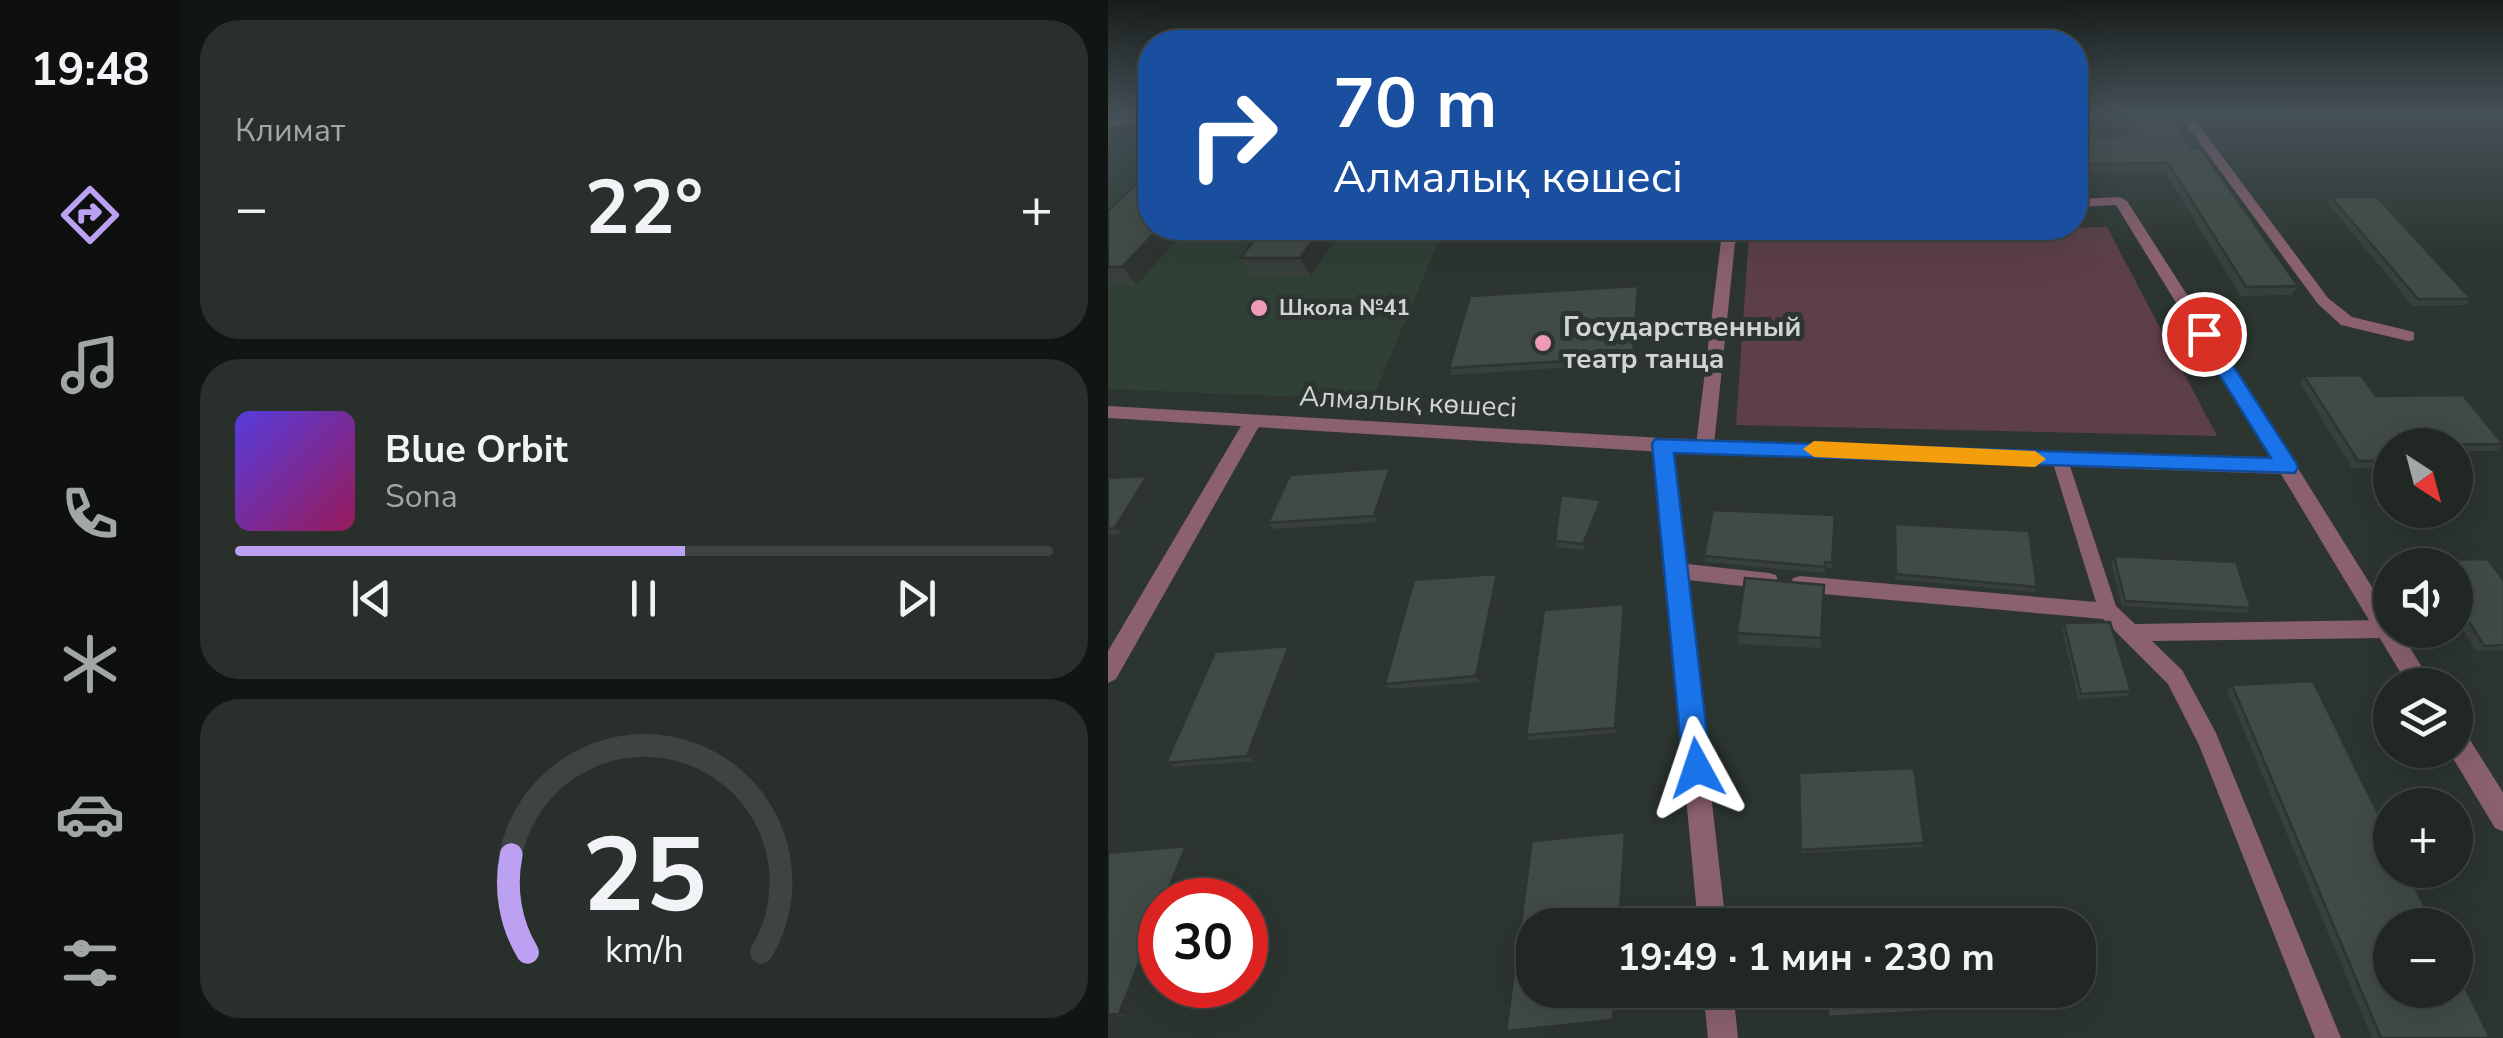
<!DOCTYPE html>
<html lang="ru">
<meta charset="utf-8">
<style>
body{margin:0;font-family:"Nunito Sans",sans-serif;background:#29302b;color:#f1f3f6;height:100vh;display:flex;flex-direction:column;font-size:38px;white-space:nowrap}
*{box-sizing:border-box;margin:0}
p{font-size:32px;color:#a2a6a6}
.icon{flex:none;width:55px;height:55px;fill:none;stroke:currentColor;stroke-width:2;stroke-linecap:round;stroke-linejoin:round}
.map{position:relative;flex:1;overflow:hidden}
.side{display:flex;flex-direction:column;gap:20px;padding:20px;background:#121613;width:928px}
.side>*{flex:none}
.hud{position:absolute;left:30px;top:30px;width:950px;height:210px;border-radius:40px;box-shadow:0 10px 40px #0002,0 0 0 2px #3e4441;background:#1a4fa0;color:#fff;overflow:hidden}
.needle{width:65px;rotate:144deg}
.controls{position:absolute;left:1265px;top:428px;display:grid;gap:20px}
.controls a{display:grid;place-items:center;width:100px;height:100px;border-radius:50%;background:#212823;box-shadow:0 10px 40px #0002,0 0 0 2px #3e4441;font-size:50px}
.speed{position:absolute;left:30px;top:878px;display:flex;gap:20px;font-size:50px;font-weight:700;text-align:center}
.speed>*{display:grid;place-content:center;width:130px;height:130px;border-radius:50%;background:#212823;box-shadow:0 10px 40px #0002,0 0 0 2px #3e4441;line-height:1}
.speed .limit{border:15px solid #d22;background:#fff;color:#111}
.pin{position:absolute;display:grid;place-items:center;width:85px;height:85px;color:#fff;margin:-42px;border:5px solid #fff;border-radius:50%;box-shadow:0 2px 10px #0007}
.me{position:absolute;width:110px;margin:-55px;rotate:355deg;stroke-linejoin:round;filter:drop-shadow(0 0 8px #0008)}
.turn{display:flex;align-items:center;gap:35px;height:210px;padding:0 30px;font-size:45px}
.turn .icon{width:130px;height:130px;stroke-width:2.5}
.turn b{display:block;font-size:70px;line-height:85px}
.big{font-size:75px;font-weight:700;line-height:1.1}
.side .card{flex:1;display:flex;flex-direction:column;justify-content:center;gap:15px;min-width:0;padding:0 35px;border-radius:40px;background:#29302b}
.side .dial{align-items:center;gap:0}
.dial svg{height:260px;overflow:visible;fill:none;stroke:#3e4441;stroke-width:7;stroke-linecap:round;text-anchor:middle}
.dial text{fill:#f1f3f6;stroke:none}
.song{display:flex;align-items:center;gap:30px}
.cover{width:120px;height:120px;border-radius:15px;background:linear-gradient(135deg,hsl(250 70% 55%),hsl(330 70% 35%))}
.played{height:10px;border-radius:5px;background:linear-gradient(90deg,#bca0f2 55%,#3e4441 55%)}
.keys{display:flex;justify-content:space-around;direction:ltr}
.heat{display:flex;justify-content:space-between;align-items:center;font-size:55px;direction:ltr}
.trip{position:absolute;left:408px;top:908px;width:580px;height:100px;border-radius:40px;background:#212823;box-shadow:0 10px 40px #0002,0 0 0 2px #3e4441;font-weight:700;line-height:100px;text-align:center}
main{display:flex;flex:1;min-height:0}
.tabs{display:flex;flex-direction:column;width:180px;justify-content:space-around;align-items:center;background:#0d100e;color:#a2a6a6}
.tabs .icon{width:70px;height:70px}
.tabs .current{color:#bca0f2}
.tabs b{font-size:45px;color:#f1f3f6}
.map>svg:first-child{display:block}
.built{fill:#304037}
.green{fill:#5d3f49}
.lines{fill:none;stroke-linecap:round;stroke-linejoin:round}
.service{fill:#8b616f;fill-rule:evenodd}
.minor{fill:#8b616f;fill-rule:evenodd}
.tertiary{fill:#8b616f;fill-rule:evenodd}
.wall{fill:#38403b}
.shaded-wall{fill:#2e3430}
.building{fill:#414b45;stroke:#2e3430;stroke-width:2.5}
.route{fill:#1a73e8;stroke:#114b97;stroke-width:2.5}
.slow{fill:#f59e0b}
.poi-dot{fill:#ef9ab8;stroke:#2c352f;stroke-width:4}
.labels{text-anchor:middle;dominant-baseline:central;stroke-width:10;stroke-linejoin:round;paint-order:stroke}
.far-poi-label{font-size:22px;font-weight:bold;fill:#d0d5d2;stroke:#2c352f;text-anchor:start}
.poi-label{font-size:28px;font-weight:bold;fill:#d0d5d2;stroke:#2c352f;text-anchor:start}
.street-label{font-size:28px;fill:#d0d5d2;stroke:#2c352f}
</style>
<main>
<nav class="tabs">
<b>19:48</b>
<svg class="icon current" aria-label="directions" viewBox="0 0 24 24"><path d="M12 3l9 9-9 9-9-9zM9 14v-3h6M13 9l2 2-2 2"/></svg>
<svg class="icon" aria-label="music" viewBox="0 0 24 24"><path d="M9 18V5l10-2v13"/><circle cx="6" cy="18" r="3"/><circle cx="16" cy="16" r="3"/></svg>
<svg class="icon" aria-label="phone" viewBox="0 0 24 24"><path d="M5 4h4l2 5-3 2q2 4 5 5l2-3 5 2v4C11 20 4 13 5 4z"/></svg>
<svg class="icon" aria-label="climate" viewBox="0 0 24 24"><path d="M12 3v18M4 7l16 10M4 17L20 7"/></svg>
<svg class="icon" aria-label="car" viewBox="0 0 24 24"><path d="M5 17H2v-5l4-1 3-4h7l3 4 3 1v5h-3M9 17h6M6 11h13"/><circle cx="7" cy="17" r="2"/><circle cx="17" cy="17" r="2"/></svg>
<svg class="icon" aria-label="filters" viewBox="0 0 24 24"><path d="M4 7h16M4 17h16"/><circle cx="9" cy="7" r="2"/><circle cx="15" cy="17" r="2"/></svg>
</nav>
<section class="side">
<div class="card"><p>Климат</p>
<div class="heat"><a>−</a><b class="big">22°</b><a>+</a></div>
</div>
<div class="card">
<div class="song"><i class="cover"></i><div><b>Blue Orbit</b><p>Sona</p></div></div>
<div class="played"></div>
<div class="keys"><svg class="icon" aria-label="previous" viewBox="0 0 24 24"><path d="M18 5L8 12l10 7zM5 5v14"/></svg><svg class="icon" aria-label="pause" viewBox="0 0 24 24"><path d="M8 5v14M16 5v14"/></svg><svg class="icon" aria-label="next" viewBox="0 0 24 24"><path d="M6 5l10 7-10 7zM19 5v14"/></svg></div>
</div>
<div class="card dial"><svg viewBox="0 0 100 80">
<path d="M14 69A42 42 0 1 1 86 69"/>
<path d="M14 69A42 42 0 0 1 9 39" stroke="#bca0f2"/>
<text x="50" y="56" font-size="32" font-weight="700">25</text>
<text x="50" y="72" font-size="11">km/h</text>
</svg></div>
</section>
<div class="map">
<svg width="1396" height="1038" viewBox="0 0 1396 1038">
<rect width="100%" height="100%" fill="#2c352f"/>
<polygon class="built" points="42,134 42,228 336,228 264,400 0,389 0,141"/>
<polygon class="green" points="999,227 1109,436 628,425 641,235"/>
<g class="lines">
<g class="service">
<polygon points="952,454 960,460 1008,606 1027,624 1279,620 1282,622 1282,630 1288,630 1286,635 1279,638 1044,641 1074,670 1108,733 1233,1038 1207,1038 1091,745 1060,684 995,619 692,592 685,590 683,584 685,578 692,576 988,602 944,460"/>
<polygon points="570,563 661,573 668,575 670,581 668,587 661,589 570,579 563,576 561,571 563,566"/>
</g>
<g class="minor">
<polygon points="1069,112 1081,112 1220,298 1244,317 1306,332 1306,340 1300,341 1233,325 1210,304"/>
<polygon points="42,113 42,120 0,127 0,119"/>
<polygon points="1012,197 1019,201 1186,462 1188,467 1186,472 1172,472 1008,205 968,207 968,199"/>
<polygon points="629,228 644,228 627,243 606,445 597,452 588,445 613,241"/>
<polygon points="145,415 154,421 8,679 0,683 0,651 139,416"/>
<polygon points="554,438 563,445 618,925 590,925 545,445"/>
<polygon points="595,990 625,990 630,1038 600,1038"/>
</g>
<g class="tertiary">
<polygon points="0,406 554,438 1179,460 1186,462 1282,616 1282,630 1291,630 1325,685 1300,685 1173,474 554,452 0,418"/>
<polygon points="1348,728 1357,732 1396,794 1396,832 1387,828 1340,750 1348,750"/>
</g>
</g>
<g class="wall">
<polygon points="1012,112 1062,112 1084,149 1190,286 1184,295 1133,296 1057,172 968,173 968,137 1026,136"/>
<polygon points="1223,197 1363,299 1358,305 1305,306 1220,203"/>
<polygon points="0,211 42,228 236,228 203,276 144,277 132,258 155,230 78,230 29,285 0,286"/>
<polygon points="531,292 527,363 344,375 341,368"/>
<polygon points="1196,376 1268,396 1395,444 1389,451 1348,451 1348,445 1282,445 1282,467 1244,468 1192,383"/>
<polygon points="282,468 286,475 270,522 166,529 160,523"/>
<polygon points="0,478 45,482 14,534 0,535"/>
<polygon points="495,506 477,550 449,547 447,541"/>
<polygon points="727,515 724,568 717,568 717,573 597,562 596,556"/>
<polygon points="787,524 929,587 926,592 787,579"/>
<polygon points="1006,556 1143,608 1138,613 1014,606 1003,562"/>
<polygon points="1380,559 1396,581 1396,650 1368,651 1348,618 1348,565 1315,565 1321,560"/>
<polygon points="389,574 392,580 372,682 282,689 277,684"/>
<polygon points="716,585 713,648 631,644 629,633"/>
<polygon points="518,610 509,733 422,740 418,735"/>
<polygon points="956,623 1023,691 1019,696 970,699 954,629"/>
<polygon points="181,646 187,652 146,761 66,767 58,763"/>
<polygon points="1124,685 1382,1038 1264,1038 1119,690"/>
<polygon points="691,773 816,843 815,847 693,853"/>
<polygon points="519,836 508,1021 403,1032 398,1031"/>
<polygon points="78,846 86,850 66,900 52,900 22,1015 0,1017 0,853"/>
<polygon points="718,990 859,1009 857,1010 720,1018"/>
</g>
<g class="shaded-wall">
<polygon points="51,228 76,228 78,230 29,285 14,267"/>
<polygon points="214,228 236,228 203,276 192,258"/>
<polygon points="530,286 531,292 527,363 525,357"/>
<polygon points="282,468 286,475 270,522 266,516"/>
<polygon points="39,476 45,482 14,534 7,528"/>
<polygon points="493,500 495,506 477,550 475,544"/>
<polygon points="389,574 392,580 372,682 368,676"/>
<polygon points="516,604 518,610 509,733 507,728"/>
<polygon points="181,646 187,652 146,761 139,756"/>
<polygon points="517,832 519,836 514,925 511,925"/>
<polygon points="78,846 86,850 66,900 56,900"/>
<polygon points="52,909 52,936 22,1015 11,1014"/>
<polygon points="507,990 510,990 508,1021 505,1020"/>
</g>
<g class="building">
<polygon points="1019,112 1062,112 1084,149 1093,149 1190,286 1138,287 1060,163 968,164 968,137 1034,136"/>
<polygon points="42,170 42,228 51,228 14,267 0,267 0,211"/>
<polygon points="1223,197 1269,197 1363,299 1310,299"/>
<polygon points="156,228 214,228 192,258 132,258"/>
<polygon points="530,286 525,357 341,368 362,296"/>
<polygon points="1253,375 1268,396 1355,395 1395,444 1282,445 1282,461 1250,461 1196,376"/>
<polygon points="282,468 266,516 160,523 182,475"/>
<polygon points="39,476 7,528 0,529 0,478"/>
<polygon points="453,495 493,500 475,544 447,541"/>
<polygon points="605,510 727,515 724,563 717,562 717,567 596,556"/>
<polygon points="787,524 921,531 929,587 788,574"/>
<polygon points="1006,556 1128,562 1143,608 1017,601"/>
<polygon points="1380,559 1396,581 1396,645 1376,646 1348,601 1348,565 1324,565 1321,560"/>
<polygon points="389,574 368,676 277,684 306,580"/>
<polygon points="637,578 716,585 713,638 629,633"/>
<polygon points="516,604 507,728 418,735 436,610"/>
<polygon points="1002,622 1023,691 973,694 956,623"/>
<polygon points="181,646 139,756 58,763 107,652"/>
<polygon points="1205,681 1282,838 1282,870 1298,870 1326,925 1282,925 1282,990 1348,990 1348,969 1382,1038 1273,1038 1124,685"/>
<polygon points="806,768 816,843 693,850 691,773"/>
<polygon points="517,832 511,925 425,925 425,990 507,990 505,1020 398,1031 424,841"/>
<polygon points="78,846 56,900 52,900 52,909 11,1014 0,1015 0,853"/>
<polygon points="845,914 847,925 715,925 715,921"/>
<polygon points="719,990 856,990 859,1009 720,1017"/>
</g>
<linearGradient id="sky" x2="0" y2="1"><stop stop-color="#181d1a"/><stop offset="0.44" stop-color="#455158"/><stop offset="1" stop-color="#455158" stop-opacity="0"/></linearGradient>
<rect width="1396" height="257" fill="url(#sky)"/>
<polygon class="route" points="1096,328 1102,330 1187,461 1190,467 1187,473 566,453 603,768 599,778 589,782 579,778 575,768 544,444 547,439 1163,458 1086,334"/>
<polygon class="slow" points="706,441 927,451 938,459 927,467 706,457 695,449"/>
<g class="poi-dot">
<circle cx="151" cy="308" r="10"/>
<circle cx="435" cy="343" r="10"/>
</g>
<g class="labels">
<g class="far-poi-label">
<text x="171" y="308">Школа №41</text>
</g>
<g class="poi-label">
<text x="455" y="327">Государственный<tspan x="455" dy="32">театр танца</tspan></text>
</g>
<g class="street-label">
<text transform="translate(300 402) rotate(3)">Алмалық көшесі</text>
</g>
</g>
</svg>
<div class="controls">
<a><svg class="needle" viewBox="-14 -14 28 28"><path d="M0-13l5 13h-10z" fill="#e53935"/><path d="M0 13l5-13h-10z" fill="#a2a6a6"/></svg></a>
<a><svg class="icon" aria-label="sound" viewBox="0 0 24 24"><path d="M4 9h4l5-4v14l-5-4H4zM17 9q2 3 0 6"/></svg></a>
<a><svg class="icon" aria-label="layers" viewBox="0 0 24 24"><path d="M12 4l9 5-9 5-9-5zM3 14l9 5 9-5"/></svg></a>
<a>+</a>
<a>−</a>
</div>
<div class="speed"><div class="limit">30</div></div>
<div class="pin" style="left:1096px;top:334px;background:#d93025"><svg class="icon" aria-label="arrive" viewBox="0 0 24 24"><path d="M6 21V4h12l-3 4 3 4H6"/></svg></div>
<svg class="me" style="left:589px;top:768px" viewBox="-20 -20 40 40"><path d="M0-17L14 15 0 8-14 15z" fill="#1a73e8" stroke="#fff" stroke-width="4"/></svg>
<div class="trip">19:49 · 1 мин · 230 m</div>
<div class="hud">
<div class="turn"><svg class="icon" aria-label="right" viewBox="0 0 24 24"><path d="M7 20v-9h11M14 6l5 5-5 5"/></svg><div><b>70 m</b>Алмалық көшесі</div></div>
</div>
</div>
</main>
